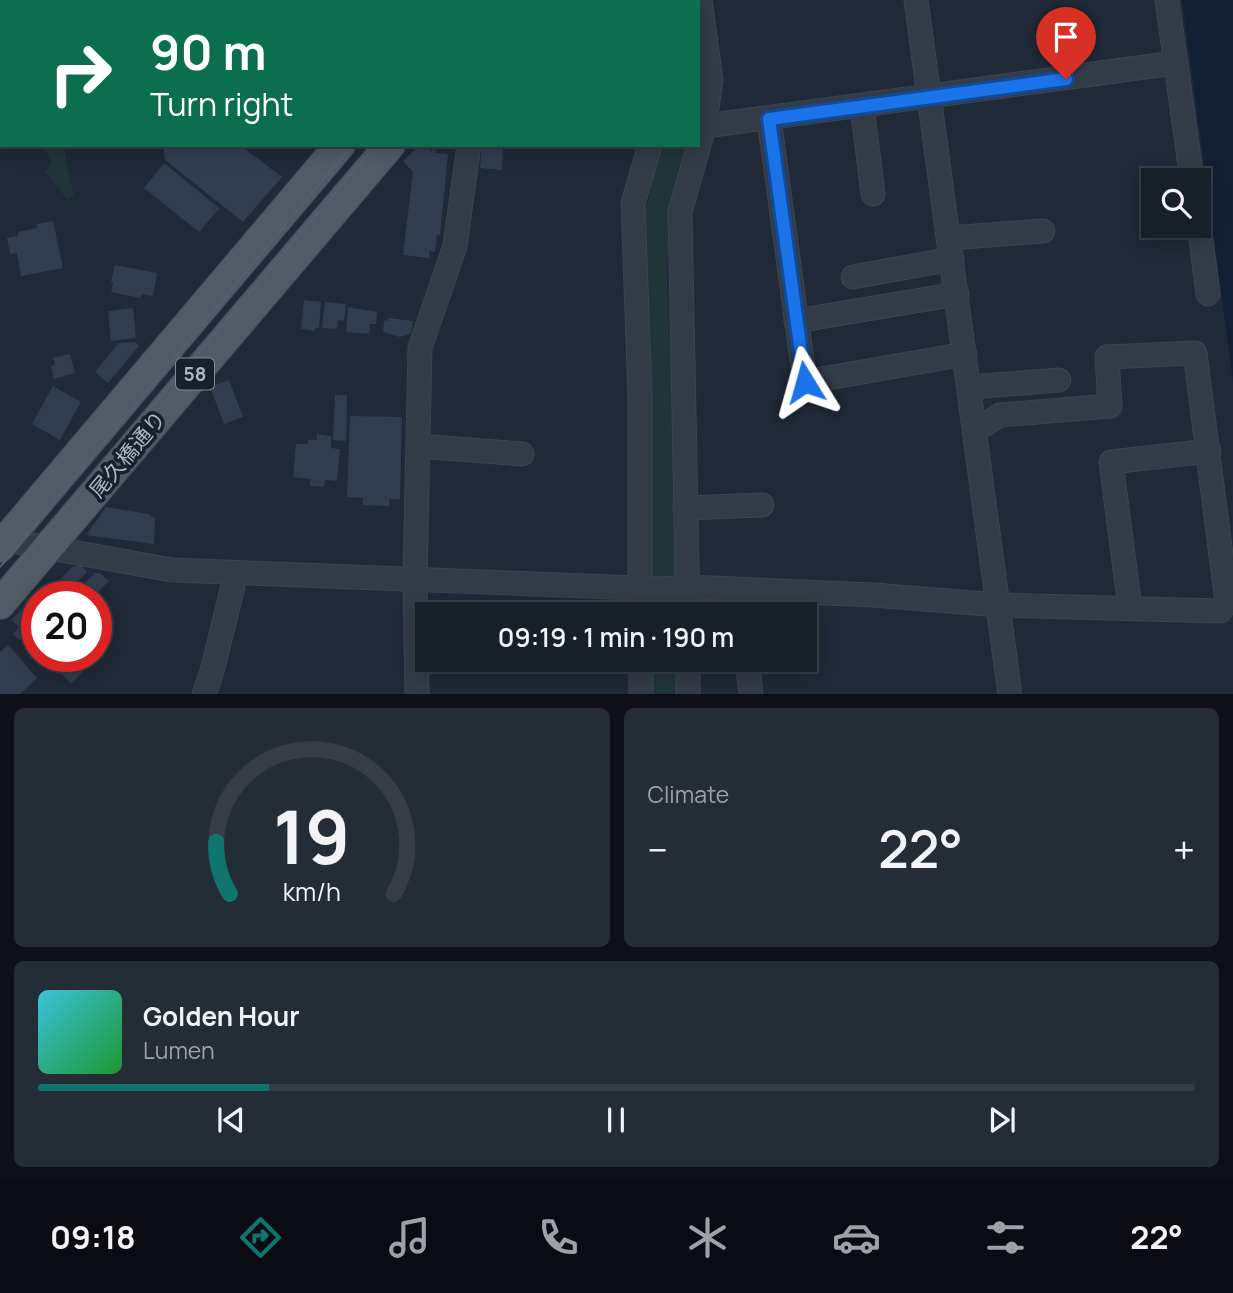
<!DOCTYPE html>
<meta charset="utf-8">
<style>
body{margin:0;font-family:Manrope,"Noto Sans JP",sans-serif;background:#242c35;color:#f1f3f6;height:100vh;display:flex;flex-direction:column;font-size:26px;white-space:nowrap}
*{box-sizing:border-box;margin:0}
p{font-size:23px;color:#9ea2a8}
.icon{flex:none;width:38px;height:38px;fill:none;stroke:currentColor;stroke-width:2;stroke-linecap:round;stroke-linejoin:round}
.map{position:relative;height:694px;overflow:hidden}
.sheet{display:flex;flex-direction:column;gap:14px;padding:14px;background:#0d1117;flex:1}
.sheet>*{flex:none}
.banner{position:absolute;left:0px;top:0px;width:700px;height:147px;box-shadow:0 4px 18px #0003,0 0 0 2px #363d46;background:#0b6e4f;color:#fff;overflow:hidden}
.controls{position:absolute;left:1141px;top:168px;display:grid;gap:14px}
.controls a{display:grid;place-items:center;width:70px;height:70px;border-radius:0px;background:#171f29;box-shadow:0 4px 18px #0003,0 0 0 2px #363d46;font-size:35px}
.speed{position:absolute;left:21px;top:581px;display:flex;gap:14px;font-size:35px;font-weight:700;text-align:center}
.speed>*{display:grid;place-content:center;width:91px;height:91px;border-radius:50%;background:#171f29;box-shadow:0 4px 18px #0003,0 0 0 2px #363d46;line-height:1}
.speed .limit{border:10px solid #d22;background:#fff;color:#111}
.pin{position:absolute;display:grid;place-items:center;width:60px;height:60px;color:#fff;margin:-72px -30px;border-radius:50% 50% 50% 0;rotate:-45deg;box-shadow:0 0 7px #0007}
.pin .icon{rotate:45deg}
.me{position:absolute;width:77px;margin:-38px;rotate:352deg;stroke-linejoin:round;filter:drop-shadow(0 0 5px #0008)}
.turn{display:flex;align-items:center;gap:24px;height:147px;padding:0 35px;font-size:32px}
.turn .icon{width:91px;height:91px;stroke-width:2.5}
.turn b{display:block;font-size:49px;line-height:60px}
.big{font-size:52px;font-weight:600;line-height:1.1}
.sheet .widget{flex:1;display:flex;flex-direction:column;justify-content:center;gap:10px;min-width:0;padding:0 24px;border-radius:10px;background:#242c35}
.sheet .dial{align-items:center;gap:0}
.dial svg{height:182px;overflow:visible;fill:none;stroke:#363d46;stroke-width:7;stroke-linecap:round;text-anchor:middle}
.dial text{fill:#f1f3f6;stroke:none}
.song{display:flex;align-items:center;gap:21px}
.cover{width:84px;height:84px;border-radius:10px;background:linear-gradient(135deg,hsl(190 70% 55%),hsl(130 70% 35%))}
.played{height:7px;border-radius:4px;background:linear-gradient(90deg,#0f766e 20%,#363d46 20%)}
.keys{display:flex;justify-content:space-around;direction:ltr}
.heat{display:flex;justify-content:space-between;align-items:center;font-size:38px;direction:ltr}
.sheet .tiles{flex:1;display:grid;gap:14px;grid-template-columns:1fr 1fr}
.widget:last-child{grid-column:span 2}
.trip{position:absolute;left:415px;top:602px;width:402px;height:70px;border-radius:0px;background:#171f29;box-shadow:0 4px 18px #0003,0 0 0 2px #363d46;font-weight:600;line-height:70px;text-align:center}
.dock{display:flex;height:112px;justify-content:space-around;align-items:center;background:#090c10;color:#9ea2a8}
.dock .icon{width:49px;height:49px}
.dock .on{color:#0f766e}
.dock b{font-size:32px;color:#f1f3f6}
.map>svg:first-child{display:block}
.green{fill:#213538}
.water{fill:#132033}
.building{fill:#313d4e}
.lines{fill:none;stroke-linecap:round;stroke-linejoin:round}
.minor-casing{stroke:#3c4451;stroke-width:25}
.major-casing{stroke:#3c4451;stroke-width:32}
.minor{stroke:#333b47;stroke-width:23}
.major{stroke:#515a67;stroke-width:30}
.tram{stroke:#555f6e;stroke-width:2}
.route-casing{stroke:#114b97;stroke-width:18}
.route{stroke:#1a73e8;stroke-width:12}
.labels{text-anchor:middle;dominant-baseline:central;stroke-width:7;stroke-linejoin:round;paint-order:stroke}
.shield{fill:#18202b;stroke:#808996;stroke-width:2}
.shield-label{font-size:19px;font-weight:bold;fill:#adb6c4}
.street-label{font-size:21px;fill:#adb6c4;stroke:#18202b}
</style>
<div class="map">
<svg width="1233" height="695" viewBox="0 0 1233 695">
<rect width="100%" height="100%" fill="#1f2937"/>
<g class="green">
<polygon points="43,145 65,145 66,164 74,194 68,200 45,172 52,162"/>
<polygon points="659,145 694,145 676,211 666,262 682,587 681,614 651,614 646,583 646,211"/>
<polygon points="651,660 681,660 681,694 650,695"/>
</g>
<polygon class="water" points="1182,0 1233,0 1233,381"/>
<g class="building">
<polygon points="163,145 240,145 282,177 243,222 165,160"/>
<polygon points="420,145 426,145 432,152 433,145 436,145 435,153 448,154 440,235 437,235 435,252 429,251 429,258 403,255 413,172 403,161"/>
<polygon points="482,145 503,145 502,170 480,168"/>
<polygon points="164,163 219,208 199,232 144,188"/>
<polygon points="53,221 63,268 21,276 17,253 10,254 7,238 18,236 18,232 37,228 37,224"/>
<polygon points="115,265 157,273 153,296 142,294 140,298 111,292 113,283 111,282"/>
<polygon points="304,300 321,302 319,328 315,328 315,331 301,329"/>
<polygon points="325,302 346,304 344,321 338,320 337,329 322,328"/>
<polygon points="348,307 377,312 376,324 370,324 369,334 346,332"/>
<polygon points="133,308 136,338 111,341 108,311"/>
<polygon points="388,318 413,321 411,333 400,337 383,332 384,320 388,321"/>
<polygon points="135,342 139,346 108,383 95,372 119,343"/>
<polygon points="70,354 75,373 54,379 51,366 55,365 53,358"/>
<polygon points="229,380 243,417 224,424 210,387"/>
<polygon points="53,386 81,402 60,440 32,424"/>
<polygon points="335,395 347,395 346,441 333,440"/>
<polygon points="350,416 402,417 400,499 389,499 389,506 363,505 363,498 347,497"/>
<polygon points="317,434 331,436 331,448 340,449 337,481 325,480 324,487 310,486 311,479 293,477 296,444 308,444 308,440 317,440"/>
<polygon points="106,507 149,514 155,519 154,544 86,535"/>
<polygon points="81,565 87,572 62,597 53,587 72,567"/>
<polygon points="95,573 100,573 109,581 93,597 70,597"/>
<polygon points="32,599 37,603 37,624 20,640 13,634 19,627 11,620"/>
<polygon points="8,645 37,678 19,695 0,695 0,652"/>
<polygon points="45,656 79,656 88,666 71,684"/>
</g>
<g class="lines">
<defs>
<g id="minor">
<polyline points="280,0 283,2"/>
<polyline points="916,0 1010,695"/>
<polyline points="1167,0 1192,180"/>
<polyline points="0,61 2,71"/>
<polyline points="862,106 873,194"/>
<polyline points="769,119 805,382 965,354"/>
<polyline points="698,127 1175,63"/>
<polyline points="1199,225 1208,294"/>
<polyline points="949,238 1043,231"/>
<polyline points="853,277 952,259"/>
<polyline points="796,321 957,294"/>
<polyline points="970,387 1059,380"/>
<polyline points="418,446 522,454"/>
<polyline points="685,508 762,505"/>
<polyline points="0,539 172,570 664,589 688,587 873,595 999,605 1220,611 1227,602 1195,353 1107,357 1110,406 1000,415 986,424 975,425"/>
<polyline points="738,590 741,614"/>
<polyline points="1130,608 1111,462 1209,451"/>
<polyline points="640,614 640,397 633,203 650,145"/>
<polyline points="688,614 680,212 704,127 711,80 700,0"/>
<polyline points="641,660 641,695"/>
<polyline points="747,660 751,695"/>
<polyline points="204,695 212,671 233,586 233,573"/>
<polyline points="417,695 415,579 420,348 455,246 469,145"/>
<polyline points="688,695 688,660"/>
</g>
<g id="major">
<polyline points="448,2 449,0"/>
<polyline points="497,2 499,0"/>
<polyline points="0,547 340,145"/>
<polyline points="0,604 390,145"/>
</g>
</defs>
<use href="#minor" class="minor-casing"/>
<use href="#major" class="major-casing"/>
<use href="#minor" class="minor"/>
<use href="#major" class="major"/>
<g class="tram">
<polyline points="454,2 455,0"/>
<polyline points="484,2 486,0"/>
<polyline points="0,567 352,145"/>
<polyline points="0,585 376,145"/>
</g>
</g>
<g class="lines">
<defs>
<polyline id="route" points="805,382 769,119 1066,79"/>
</defs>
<use href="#route" class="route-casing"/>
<use href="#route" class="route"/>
</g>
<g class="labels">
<rect class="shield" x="176" y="358.5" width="38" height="31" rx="5"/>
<g class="shield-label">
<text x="195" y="374">58</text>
</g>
<g class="street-label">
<text transform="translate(127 454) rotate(-50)">尾久橋通り</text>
</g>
</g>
</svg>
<div class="controls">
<a><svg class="icon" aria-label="search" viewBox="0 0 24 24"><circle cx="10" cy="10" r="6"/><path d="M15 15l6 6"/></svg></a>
</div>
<div class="speed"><div class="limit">20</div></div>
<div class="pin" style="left:1066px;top:79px;background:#d93025"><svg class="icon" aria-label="arrive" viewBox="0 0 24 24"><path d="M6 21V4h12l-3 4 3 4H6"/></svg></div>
<svg class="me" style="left:805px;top:382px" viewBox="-20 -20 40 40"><path d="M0-17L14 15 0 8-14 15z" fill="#1a73e8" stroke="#fff" stroke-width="4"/></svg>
<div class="trip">09:19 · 1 min · 190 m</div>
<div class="banner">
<div class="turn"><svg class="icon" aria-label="right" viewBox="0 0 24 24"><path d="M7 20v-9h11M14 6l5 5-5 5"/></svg><div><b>90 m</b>Turn right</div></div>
</div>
</div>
<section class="sheet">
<div class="tiles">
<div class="widget dial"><svg viewBox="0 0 100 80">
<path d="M14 69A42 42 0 1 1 86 69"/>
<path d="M14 69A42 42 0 0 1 8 46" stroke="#0f766e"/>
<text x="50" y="56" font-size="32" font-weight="700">19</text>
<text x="50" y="72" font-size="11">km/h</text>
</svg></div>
<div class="widget"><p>Climate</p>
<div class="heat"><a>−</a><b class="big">22°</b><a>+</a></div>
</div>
<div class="widget">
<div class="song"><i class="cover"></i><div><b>Golden Hour</b><p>Lumen</p></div></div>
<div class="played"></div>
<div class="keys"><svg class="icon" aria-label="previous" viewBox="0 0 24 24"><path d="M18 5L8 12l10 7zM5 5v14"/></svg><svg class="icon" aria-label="pause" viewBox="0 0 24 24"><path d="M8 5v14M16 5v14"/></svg><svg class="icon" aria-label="next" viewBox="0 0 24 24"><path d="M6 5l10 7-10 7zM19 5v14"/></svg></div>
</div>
</div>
</section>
<nav class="dock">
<b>09:18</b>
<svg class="icon on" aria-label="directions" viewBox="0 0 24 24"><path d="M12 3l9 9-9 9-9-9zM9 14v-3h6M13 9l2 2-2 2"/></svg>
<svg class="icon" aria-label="music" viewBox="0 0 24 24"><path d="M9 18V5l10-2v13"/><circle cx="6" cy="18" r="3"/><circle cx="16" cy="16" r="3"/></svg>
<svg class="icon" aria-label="phone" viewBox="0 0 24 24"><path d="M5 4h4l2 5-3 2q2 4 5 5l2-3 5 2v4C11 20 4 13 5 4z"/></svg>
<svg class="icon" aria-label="climate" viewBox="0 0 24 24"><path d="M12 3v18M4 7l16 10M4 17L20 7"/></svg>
<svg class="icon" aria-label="car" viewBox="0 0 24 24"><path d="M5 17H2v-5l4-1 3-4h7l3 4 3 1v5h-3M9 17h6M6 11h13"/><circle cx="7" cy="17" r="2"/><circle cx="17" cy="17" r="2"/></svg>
<svg class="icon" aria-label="filters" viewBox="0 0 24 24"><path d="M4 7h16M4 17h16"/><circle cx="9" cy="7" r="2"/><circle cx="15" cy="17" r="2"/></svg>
<b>22°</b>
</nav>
